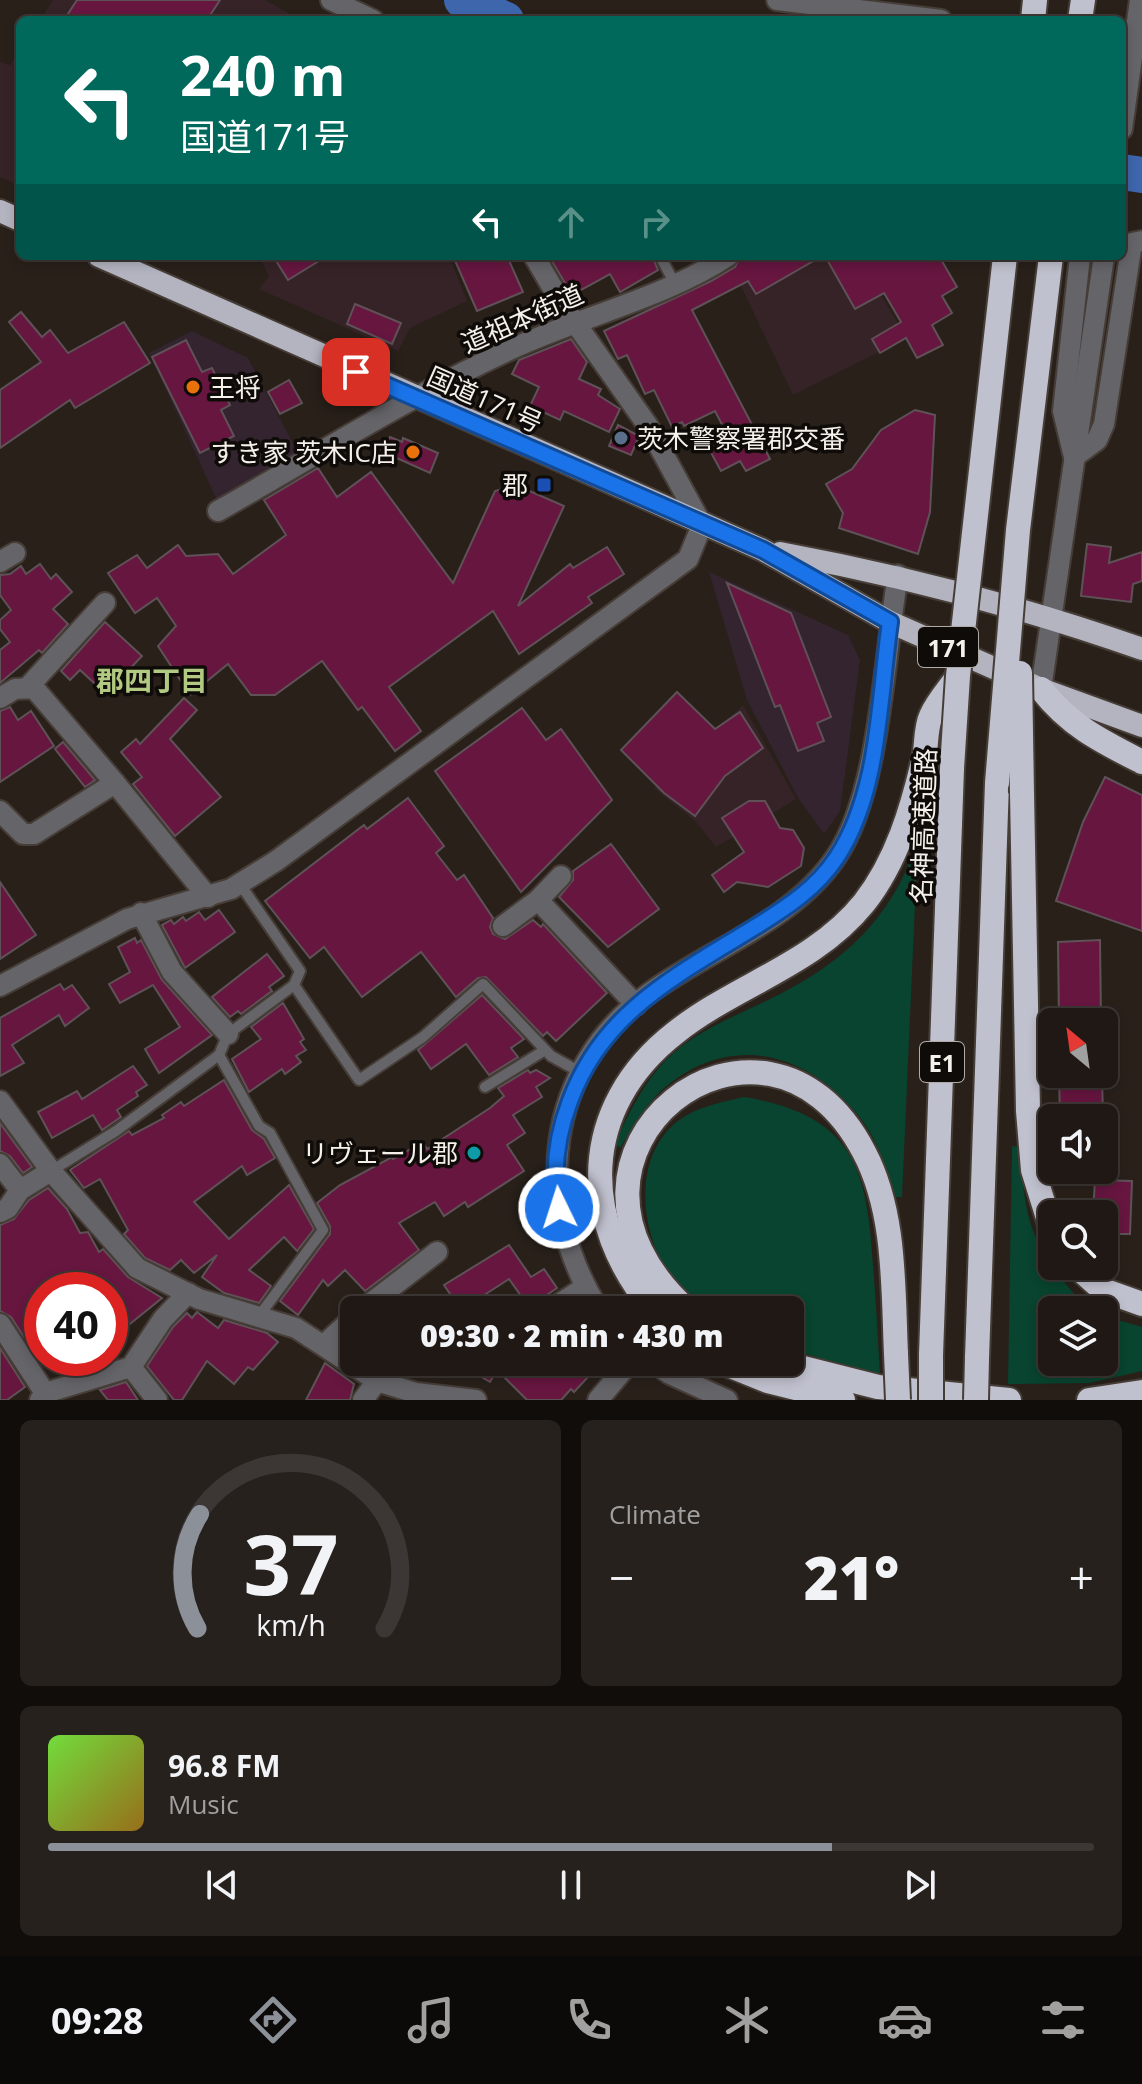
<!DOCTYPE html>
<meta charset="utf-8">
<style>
body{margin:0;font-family:"Open Sans","Noto Sans JP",sans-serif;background:#27211d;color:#f1f3f6;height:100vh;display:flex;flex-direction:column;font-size:30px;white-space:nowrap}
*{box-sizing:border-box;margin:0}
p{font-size:26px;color:#a1a0a0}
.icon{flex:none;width:44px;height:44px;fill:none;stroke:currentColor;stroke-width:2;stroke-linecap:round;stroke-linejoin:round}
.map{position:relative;height:1400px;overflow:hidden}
.drawer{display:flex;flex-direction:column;gap:20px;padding:20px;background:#110d0b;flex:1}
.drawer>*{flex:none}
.banner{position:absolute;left:16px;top:16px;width:1110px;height:244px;border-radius:12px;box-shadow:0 4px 12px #0003,0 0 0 2px #3c3734;background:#00695c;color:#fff;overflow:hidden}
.needle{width:52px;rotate:331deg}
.fabs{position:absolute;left:1038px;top:1008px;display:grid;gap:16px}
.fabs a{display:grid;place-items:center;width:80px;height:80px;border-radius:12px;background:#1f1814;box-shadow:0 4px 12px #0003,0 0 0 2px #3c3734;font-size:40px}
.speed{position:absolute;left:24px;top:1272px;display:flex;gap:16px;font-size:40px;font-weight:700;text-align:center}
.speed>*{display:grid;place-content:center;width:104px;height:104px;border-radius:50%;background:#1f1814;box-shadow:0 4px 12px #0003,0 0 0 2px #3c3734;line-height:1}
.speed .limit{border:12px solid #d22;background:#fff;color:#111}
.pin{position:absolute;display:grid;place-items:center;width:68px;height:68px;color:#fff;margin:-34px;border-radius:16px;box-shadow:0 4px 12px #0006}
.me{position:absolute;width:88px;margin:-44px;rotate:356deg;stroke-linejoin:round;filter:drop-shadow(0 0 6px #0008)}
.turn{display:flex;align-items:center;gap:28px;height:168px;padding:0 32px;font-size:36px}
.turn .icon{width:104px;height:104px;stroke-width:2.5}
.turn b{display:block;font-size:56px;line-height:68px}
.lanes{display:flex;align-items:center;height:76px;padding:0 32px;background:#0003;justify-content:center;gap:40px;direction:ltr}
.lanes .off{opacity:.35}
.big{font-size:60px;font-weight:800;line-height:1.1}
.drawer .card{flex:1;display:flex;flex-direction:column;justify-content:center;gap:12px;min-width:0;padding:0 28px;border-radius:12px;background:#27211d}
.drawer .dial{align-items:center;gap:0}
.dial svg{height:208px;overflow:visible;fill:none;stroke:#3c3734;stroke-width:7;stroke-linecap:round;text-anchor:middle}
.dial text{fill:#f1f3f6;stroke:none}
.song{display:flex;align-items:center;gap:24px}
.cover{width:96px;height:96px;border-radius:12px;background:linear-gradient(135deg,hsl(100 70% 55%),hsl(40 70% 35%))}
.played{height:8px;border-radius:4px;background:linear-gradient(90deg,#8c9099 75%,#3c3734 75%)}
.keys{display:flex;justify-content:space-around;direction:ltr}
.heat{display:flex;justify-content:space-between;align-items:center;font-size:44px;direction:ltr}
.drawer .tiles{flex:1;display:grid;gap:20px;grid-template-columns:1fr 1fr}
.card:last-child{grid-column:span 2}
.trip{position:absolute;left:340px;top:1296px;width:464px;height:80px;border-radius:12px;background:#1f1814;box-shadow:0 4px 12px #0003,0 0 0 2px #3c3734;font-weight:800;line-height:80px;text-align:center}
.dock{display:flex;height:128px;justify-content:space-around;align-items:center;background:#0c0a08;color:#a1a0a0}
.dock .icon{width:56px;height:56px}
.dock .current{color:#8c9099}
.dock b{font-size:36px;color:#f1f3f6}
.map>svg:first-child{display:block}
.commercial{fill:#33242f}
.industrial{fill:#362327}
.green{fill:#08442f}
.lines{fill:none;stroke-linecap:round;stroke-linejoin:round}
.river{stroke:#3e66ad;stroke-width:36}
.building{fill:#671640;stroke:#5e5257;stroke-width:2}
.service-casing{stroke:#463d37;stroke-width:14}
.minor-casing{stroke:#463d37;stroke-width:24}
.tertiary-casing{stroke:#463d37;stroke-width:24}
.trunk-casing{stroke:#463d37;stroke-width:26}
.motorway-casing{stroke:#463d37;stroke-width:28}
.service{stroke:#646469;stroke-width:10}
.minor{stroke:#646469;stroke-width:20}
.tertiary{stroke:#646469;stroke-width:20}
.trunk{stroke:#b3b4c0;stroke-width:22}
.motorway{stroke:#c0c1ce;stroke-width:24}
.motorway-bridge-casing{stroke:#463d37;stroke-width:28;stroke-linecap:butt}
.motorway-bridge{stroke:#c0c1ce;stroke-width:24}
.route-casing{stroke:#114b97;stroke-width:20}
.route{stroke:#1a73e8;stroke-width:14}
.food-dot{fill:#e8710a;stroke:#0e0b08;stroke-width:3}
.service-dot{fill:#5c6f8a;stroke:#0e0b08;stroke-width:3}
.transit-dot{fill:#1a4fb4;stroke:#0e0b08;stroke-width:3}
.culture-dot{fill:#0f9aa8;stroke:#0e0b08;stroke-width:3}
.labels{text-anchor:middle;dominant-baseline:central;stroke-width:7;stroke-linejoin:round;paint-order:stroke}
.shield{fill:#0e0b08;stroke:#b0aba7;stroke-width:2}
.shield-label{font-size:24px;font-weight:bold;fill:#f6f0eb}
.street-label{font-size:26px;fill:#f6f0eb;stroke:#0e0b08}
.poi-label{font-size:26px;fill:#f6f0eb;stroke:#0e0b08;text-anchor:end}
.neighbourhood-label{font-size:28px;font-weight:bold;fill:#b1c981;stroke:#0e0b08}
</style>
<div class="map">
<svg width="1142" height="1400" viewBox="0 0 1142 1400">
<rect width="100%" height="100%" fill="#29201a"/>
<g class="commercial">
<polygon points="192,331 248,358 298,453 217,500 149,353"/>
<polygon points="709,572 848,635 860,660 840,811 824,834 798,798 747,700"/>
</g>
<g class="industrial">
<polygon points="53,0 265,0 301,20 40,20"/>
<polygon points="20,51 20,186 0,177 0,62 10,65"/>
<polygon points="259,256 449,256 467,301 410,328 398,351 259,289 269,276"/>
<polygon points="741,256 857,256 907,338 793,395 731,265"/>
<polygon points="743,705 796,799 716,847 696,822 654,788"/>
</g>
<g class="green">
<path d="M 911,859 L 917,860 L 902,1197 L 896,1197 C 886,1168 877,1137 857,1114 C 809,1056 738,1033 673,1081 C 650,1097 635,1124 620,1148 L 615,1143 C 629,1113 642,1085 666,1060 C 694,1032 731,1018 766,1001 C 833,969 883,929 911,859 Z"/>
<path d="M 744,1097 C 852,1115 867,1166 873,1265 C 876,1302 878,1339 880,1376 L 790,1349 L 790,1310 L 705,1310 C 694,1299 680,1288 670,1275 C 641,1235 633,1164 671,1127 C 690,1108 719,1103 744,1097 Z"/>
<path d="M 1012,1146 L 1021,1147 C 1023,1225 1035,1255 1090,1310 L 1052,1310 L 1052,1362 L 1104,1362 L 1104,1316 L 1142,1327 L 1142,1371 L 1089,1383 L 1008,1384 Z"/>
</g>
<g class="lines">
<g class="river">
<polyline points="462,0 506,20"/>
<polyline points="1122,172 1142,175"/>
</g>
</g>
<g class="building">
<polygon points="77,0 220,0 207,20 64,20"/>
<polygon points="273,256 327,256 288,280"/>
<polygon points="453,256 507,256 523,292 477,311"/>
<polygon points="549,256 652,256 658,270 620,292 610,274 572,295"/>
<polygon points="741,256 822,256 756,294 748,281 692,310 770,459 746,471 740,461 721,471 709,449 729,438 715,411 684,426 682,422 672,427 654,390 645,394 627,355 618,359 604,331 711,281 735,267"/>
<polygon points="825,256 939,256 957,287 942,296 952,313 932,325 943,345 917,358 906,338 880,353 872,339 901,322 884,293 855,309"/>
<polygon points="355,304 401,323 392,344 347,324"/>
<polygon points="21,312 42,337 50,330 68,353 124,322 150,363 75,408 70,400 0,448 0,390 41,362 9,322"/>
<polygon points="571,339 587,362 579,379 601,389 598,395 620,409 609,432 564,411 560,420 530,406 539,387 512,374 519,360"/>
<polygon points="186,340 202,372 212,368 230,405 221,410 234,436 200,453 152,357"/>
<polygon points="289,380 302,403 280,414 268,392"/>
<polygon points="915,410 935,415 930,512 918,554 839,528 843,513 826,484 852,469 881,430"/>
<polygon points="618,425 639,436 631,455 609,446"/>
<polygon points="390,437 402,442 403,438 438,453 430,473 383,452"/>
<polygon points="318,468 337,497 371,472 453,583 495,491 516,485 564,506 518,606 570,564 573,568 607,547 624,574 588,597 592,603 519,654 493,611 389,687 421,731 395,751 362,707 358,710 322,661 275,695 251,695 228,664 190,695 158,646 176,626 157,598 135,613 108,573 137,555 147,568 178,545 186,556 218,554 233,574 286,535 264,500"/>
<polygon points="1087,544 1111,547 1109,563 1142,552 1142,581 1133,584 1131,602 1081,596"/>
<polygon points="40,564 51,579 56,574 72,592 53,609 68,624 42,653 39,650 0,683 0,650 10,642 0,629 0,620 11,610 0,595 0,575 10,574 21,566 26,574"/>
<polygon points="727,583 791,613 831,717 817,723 824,741 798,751 780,705 775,707"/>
<polygon points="105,622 142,656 106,694 80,670 70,680 61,671"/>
<polygon points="677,692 715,729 740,712 763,748 725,776 695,816 664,793 621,750"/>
<polygon points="184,698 197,710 170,739 221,797 175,836 133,784 142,777 121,752 136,739 140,744"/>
<polygon points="10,707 18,720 31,711 54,746 0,782 0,711"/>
<polygon points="522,708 546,740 561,729 612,800 521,892 435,771"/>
<polygon points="63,742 95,780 85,787 55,749"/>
<polygon points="1105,777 1142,795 1142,931 1056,901 1083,822"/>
<polygon points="408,798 444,846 436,853 457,880 464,875 493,918 490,927 493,934 505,939 533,920 541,927 543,924 607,993 556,1041 547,1032 543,1036 486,977 478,978 456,997 421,952 362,997 324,947 310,958 265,901 364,825 367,829"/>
<polygon points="749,801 765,801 780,828 793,830 804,848 801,866 768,887 737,882 724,892 712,875 744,852 722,818"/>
<polygon points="611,844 659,909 608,947 559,897 573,880 573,871"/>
<polygon points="0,882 36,935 0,959"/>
<polygon points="219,910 235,932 185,968 162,925 171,920 174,924 183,917 186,921 199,912 205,920"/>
<polygon points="135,938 137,943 141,940 162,980 212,1035 159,1073 145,1049 180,1027 153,985 120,1003 109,984 130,972 118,947"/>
<polygon points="1100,940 1101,1022 1059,1022 1058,942"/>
<polygon points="267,954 284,976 269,987 272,991 241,1014 238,1011 230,1017 212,997"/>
<polygon points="60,984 64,990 72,985 89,1008 65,1026 59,1015 12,1045 24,1063 0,1076 0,1018"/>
<polygon points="482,995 524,1039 511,1048 518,1057 489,1075 466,1044 431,1069 418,1050"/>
<polygon points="283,1003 304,1039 300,1042 306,1050 296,1056 301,1062 285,1074 282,1069 249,1092 232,1059 261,1039 251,1027"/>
<polygon points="133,1066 147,1085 136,1092 138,1096 117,1110 121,1117 102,1130 93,1115 52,1138 38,1112 77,1091 82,1099"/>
<polygon points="528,1070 530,1073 536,1070 550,1078 536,1087 542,1097 513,1115 525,1133 507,1145 524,1171 468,1207 465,1202 444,1216 435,1202 399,1223 419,1250 365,1291 345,1270 328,1286 323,1280 298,1315 280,1301 330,1234 330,1226 317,1203 340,1185 392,1157 393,1159 423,1142 427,1149 490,1108 504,1096 498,1088"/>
<polygon points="1059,1074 1102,1074 1103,1118 1060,1118"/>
<polygon points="224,1080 252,1130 264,1139 275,1158 247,1175 242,1166 194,1202 229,1239 289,1185 314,1229 297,1251 284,1237 249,1270 271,1286 259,1303 224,1293 202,1277 217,1255 194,1273 181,1260 170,1270 145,1258 124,1234 128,1230 100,1179 84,1188 70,1170 129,1131 132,1135 164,1118 162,1115 181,1102 184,1106"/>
<polygon points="0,1123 32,1167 23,1173 10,1156 0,1151"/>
<polygon points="1095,1180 1132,1181 1130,1234 1104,1234 1104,1214 1093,1214"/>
<polygon points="48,1188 67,1209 80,1233 88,1232 99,1252 103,1249 128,1277 162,1298 110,1340 110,1290 42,1290 42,1349 35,1354 11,1317 0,1311 0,1225 14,1219 29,1200"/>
<polygon points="509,1245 531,1277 544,1269 557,1288 529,1307 509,1279 461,1310 444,1285"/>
<polygon points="197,1312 218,1328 224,1320 267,1333 278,1342 253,1370 248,1367 234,1384 207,1361 182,1400 174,1400 147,1366 173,1327 187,1313 192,1318"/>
<polygon points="0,1348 25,1387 7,1400 0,1400"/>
<polygon points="456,1362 602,1362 574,1392 571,1389 561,1400 527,1400 497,1370 490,1382"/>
<polygon points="325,1363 354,1384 350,1400 306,1400"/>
<polygon points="126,1382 138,1400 108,1400 100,1390"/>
</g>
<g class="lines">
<defs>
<g id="service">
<polyline points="660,256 675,284"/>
<polyline points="240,884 300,971 294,985"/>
<polyline points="219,1055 228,1034 294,985 359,1080 423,1037 483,984 551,1056 580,1072"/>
<polyline points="485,1087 545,1050"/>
<polyline points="51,1171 116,1131 219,1055 259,1126 270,1133 323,1230 259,1316"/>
</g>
<g id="minor">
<polyline points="331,0 373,20"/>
<polyline points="777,0 941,20"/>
<polyline points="534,256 562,304 648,426 702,525"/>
<polyline points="1080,256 1063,411 1074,457 1097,440 1104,424 1132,243 1142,241"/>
<path d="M 218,511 C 317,455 413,394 516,347 C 584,316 668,296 728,256"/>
<polyline points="0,562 15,553"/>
<polyline points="29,686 105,603"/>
<polyline points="0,698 15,689 34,688 115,783"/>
<polyline points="0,811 23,834 34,834 115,783 208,897"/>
<polyline points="538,900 636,1005"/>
<polyline points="141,913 172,972 228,1034"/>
<polyline points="503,926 538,900 561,876"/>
<polyline points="0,1101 51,1171 137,1268 199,1299 296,1328 377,1381 416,1393 476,1400"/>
<polyline points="0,1164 20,1190"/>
<polyline points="0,1212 8,1208 20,1190 51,1171"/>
<polyline points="362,1310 437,1252"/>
<polyline points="550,1310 585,1287"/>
<polyline points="0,1324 45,1393 40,1400"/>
<polyline points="325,1344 354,1317"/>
<polyline points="131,1367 157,1400"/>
<polyline points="45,1393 131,1367 163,1319 188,1293"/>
<polyline points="363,1400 377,1381"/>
<polyline points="598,1400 630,1362"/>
</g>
<g id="tertiary">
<polyline points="1122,129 1140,0"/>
<polyline points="1041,689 1104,256"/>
<polyline points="0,986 127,919 231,889 276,861 688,559 702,525"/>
<path d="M 599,1310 C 532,1203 543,1069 651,992 C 712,948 793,921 836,857 C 880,793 884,655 898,575"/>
<polyline points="653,1362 670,1374 727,1400"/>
</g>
<g id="trunk">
<polyline points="0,211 20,220"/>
<polyline points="99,256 763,550 890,622 1041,689 1142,726"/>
<path d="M 780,553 C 904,576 1023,607 1142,649"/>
</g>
<g id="motorway">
<polyline points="1033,20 1035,0"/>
<polyline points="1080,20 1083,0"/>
<path d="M 1041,689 C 1070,726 1101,741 1142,762"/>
<polyline points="1022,793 1028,1111 1033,1170 1052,1231"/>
<polyline points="1076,1266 1103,1290 1142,1304"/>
<path d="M 654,1310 C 579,1221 579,1108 675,1033 C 735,985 814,965 864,903 C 897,861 912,809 924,758 C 927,745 925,729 931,716 C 937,702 949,689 958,676"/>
<path d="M 687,1310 C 513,1153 765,961 864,1152 C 896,1212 893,1289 896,1354"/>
<polyline points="931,1355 952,768"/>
<polyline points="977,1358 997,783"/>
<polyline points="721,1362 768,1381 843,1400"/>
<polyline points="779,1362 878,1387 1009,1400"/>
<polyline points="1089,1400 1142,1392"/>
</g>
</defs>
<use href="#service" class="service-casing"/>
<use href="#minor" class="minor-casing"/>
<use href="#tertiary" class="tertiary-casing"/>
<use href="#trunk" class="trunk-casing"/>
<use href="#motorway" class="motorway-casing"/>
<use href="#service" class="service"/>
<use href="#minor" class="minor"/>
<use href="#tertiary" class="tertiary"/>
<use href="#trunk" class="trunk"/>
<use href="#motorway" class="motorway"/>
<defs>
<g id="motorway-bridge">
<polyline points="1020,673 1022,793"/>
<polyline points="952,768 958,676 1005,256"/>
<polyline points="997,783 1018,530 1051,256"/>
<polyline points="896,1354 898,1400"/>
<polyline points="931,1400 931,1355"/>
<polyline points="976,1400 977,1358"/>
</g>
</defs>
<use href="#motorway-bridge" class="motorway-bridge-casing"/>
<use href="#motorway-bridge" class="motorway-bridge"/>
</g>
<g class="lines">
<defs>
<path id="route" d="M 356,372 L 763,550 L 890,622 C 879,698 880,791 837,857 C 817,888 786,908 755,927 C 678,975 603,1011 570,1101 C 557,1135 552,1172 559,1208"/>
</defs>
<use href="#route" class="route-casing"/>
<use href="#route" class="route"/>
</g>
<g class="food-dot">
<circle cx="193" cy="387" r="8"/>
<circle cx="413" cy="452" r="8"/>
</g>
<circle class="service-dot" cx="621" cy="438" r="8"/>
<rect class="transit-dot" x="536" y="477" width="16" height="16" rx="4"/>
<circle class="culture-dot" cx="474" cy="1153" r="8"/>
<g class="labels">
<g class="shield">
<rect x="918" y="627" width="60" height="40" rx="6"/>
<rect x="920" y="1042" width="44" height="40" rx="6"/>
</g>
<g class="shield-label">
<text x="948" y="647">171</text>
<text x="942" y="1062">E1</text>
</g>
<g class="street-label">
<text transform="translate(522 318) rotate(-24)">道祖本街道</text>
<text transform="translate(485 399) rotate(24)">国道171号</text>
<text transform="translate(923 826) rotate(-88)">名神高速道路</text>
</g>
<g class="poi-label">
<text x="209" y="387" text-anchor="start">王将</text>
<text x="637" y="438" text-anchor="start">茨木警察署郡交番</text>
<text x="397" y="452">すき家 茨木IC店</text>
<text x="528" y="485">郡</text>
<text x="458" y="1153">リヴェール郡</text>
</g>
<g class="neighbourhood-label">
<text x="152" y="680">郡四丁目</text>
</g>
</g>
</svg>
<div class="fabs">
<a><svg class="needle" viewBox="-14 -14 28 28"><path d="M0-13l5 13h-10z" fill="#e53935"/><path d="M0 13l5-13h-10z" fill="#a1a0a0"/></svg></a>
<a><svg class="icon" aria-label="sound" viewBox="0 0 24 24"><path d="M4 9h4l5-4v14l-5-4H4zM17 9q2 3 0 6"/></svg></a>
<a><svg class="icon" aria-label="search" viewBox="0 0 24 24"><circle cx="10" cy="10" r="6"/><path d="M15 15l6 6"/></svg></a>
<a><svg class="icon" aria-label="layers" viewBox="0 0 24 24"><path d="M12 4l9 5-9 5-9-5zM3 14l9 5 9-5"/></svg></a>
</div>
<div class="speed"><div class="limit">40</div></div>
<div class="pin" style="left:356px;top:372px;background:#d93025"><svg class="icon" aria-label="arrive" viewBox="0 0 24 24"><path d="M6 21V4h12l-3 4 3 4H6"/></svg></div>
<svg class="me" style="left:559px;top:1208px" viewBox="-20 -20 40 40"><circle r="17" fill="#1a73e8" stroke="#fff" stroke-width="3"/><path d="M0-11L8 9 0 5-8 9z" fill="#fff"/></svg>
<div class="trip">09:30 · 2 min · 430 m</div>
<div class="banner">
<div class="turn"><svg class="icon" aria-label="left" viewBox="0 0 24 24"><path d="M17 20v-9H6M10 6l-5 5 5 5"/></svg><div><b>240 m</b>国道171号</div></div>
<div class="lanes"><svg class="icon" aria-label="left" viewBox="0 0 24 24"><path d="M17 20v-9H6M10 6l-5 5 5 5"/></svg><svg class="icon off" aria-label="ahead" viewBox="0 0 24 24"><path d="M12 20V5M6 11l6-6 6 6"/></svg><svg class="icon off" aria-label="right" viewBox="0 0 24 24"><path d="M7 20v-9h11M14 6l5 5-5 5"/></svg></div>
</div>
</div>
<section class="drawer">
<div class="tiles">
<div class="card dial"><svg viewBox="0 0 100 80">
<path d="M14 69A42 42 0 1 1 86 69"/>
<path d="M14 69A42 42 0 0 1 15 25" stroke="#8c9099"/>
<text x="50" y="56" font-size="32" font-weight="700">37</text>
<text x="50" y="72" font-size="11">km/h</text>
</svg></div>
<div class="card"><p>Climate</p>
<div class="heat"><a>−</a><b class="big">21°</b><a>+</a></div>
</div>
<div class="card">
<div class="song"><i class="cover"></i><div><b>96.8 FM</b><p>Music</p></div></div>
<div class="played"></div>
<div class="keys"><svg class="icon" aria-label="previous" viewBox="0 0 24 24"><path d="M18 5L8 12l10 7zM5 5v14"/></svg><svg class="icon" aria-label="pause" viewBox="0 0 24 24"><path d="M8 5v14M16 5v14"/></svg><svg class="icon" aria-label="next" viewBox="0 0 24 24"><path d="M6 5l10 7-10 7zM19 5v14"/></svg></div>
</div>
</div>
</section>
<nav class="dock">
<b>09:28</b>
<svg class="icon current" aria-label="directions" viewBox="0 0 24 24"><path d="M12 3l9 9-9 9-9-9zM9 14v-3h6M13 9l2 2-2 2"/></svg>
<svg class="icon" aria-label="music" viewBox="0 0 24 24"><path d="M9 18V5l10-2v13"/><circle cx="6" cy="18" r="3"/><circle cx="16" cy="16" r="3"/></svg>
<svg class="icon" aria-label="phone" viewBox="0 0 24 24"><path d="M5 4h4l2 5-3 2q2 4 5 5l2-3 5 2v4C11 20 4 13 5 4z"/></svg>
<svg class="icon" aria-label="climate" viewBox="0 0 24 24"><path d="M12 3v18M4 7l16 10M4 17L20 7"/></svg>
<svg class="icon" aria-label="car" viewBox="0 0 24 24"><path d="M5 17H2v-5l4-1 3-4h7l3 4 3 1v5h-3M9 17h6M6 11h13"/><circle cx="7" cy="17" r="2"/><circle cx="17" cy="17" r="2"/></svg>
<svg class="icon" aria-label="filters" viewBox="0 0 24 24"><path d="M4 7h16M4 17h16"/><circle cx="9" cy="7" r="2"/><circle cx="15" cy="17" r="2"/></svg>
</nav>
